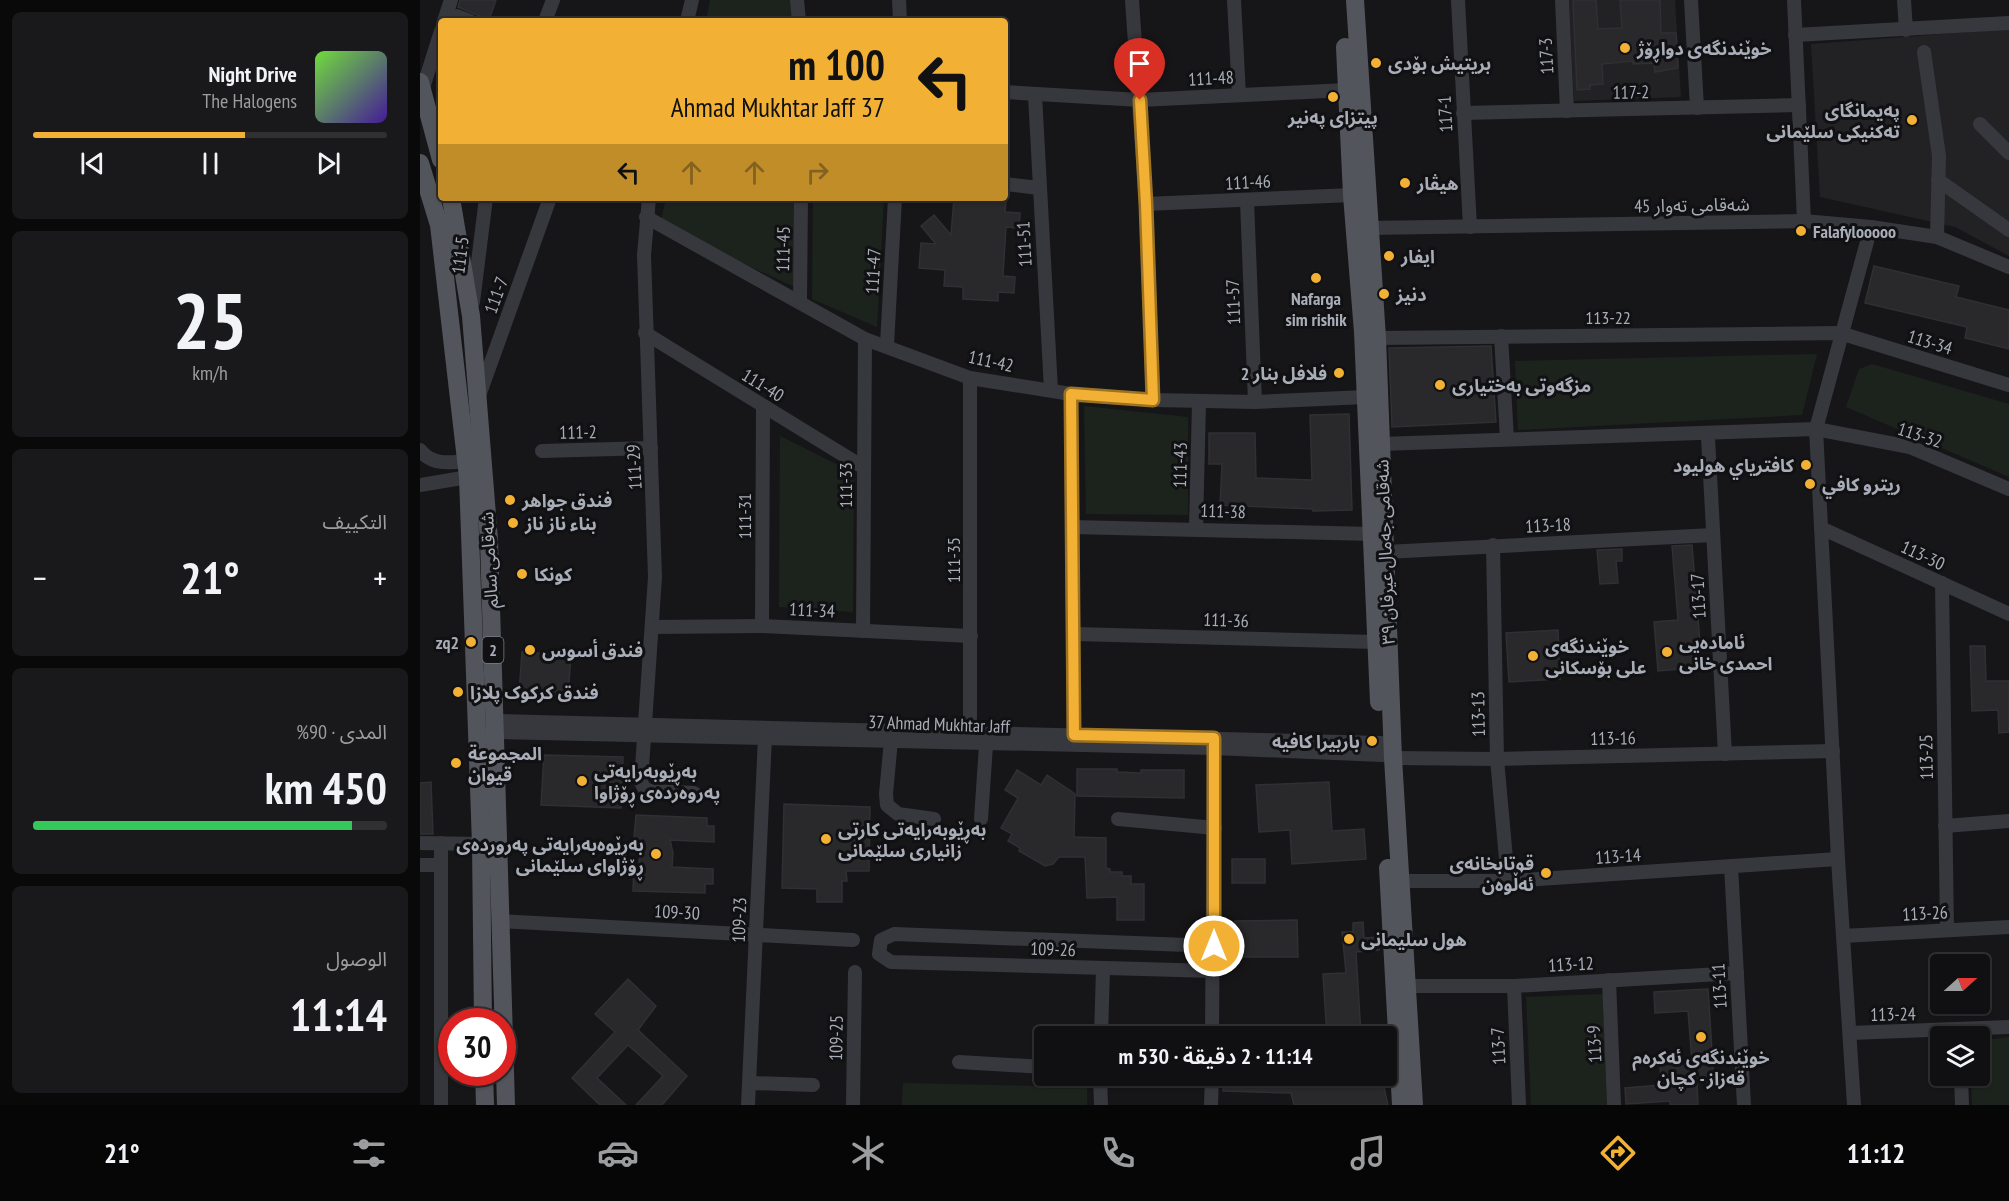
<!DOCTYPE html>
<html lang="ar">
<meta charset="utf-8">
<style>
body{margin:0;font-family:"PT Sans Narrow","Noto Sans Arabic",sans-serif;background:#19191b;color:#f1f3f6;direction:rtl;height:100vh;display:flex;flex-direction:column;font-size:22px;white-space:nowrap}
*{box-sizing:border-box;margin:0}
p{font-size:20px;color:#9c9d9f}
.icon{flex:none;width:33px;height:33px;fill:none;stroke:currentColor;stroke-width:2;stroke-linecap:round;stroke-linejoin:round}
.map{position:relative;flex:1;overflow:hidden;direction:ltr}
.side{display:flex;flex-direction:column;gap:12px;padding:12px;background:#09090a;width:420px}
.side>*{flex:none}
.top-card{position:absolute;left:18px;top:18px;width:570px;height:183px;border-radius:6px;box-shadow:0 2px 4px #0004,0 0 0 2px #303032;direction:rtl;background:#f2b134;color:#111;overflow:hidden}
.needle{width:39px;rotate:69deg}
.buttons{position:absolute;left:1510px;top:954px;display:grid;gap:12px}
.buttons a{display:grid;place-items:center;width:60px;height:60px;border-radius:6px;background:#101012;box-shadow:0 2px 4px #0004,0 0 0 2px #303032;font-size:30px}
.speed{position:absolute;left:18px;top:1008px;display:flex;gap:12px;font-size:30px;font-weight:700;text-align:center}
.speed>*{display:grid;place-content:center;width:78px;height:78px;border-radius:50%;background:#101012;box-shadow:0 2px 4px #0004,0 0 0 2px #303032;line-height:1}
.speed .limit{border:9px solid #d22;background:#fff;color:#111}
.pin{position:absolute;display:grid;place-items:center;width:51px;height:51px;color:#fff;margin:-62px -26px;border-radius:50% 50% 50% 0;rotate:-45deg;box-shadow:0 0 6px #0007}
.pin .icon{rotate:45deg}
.me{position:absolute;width:66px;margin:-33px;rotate:0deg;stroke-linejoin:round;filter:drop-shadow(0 0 4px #0008)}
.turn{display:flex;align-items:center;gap:21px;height:126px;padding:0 24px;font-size:27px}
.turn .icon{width:78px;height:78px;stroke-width:2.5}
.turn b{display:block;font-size:42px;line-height:51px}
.lanes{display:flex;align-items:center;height:57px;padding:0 24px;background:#0003;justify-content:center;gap:30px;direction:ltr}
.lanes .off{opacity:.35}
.big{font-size:45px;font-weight:600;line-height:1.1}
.side .tile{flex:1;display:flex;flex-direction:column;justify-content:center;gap:9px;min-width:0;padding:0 21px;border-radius:9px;background:#19191b}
.side .dial{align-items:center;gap:0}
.dial b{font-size:78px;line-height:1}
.song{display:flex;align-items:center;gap:18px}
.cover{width:72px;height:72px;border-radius:9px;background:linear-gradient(135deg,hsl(100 70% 55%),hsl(260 70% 35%))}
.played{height:6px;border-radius:3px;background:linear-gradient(90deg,#f2b134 60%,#303032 60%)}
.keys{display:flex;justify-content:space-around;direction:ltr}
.heat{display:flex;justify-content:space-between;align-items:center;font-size:33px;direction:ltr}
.charge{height:9px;border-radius:4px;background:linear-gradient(90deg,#34c759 90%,#303032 0)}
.trip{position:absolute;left:614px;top:1026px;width:363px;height:60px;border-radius:6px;background:#101012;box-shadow:0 2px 4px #0004,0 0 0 2px #303032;font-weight:600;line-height:60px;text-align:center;direction:rtl}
.menu{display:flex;height:96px;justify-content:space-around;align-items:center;background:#060607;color:#9c9d9f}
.menu .icon{width:42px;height:42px}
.menu .on{color:#f2b134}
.menu b{font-size:27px;color:#f1f3f6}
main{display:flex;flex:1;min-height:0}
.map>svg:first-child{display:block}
.built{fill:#222225}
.green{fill:#1c231d}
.building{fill:#29292c;stroke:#303034;stroke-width:1.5}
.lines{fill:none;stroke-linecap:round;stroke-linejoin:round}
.minor{stroke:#37383d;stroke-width:14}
.major{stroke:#53555c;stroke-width:18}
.route-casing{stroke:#9d7322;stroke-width:15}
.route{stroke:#f2b134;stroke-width:10}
.poi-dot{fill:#f2b134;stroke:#111113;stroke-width:2}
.labels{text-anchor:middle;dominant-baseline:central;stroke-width:6;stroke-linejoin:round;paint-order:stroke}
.shield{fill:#111113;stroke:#7b7e86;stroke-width:1.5}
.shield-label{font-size:16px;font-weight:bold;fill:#a8adb8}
.poi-label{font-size:18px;font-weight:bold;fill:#a8adb8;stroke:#111113;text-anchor:start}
.street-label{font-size:18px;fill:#a8adb8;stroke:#111113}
</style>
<main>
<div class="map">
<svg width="1589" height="1105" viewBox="0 0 1589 1105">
<rect width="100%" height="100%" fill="#161618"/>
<g class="built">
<polygon points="1149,0 1255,0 1261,97 1154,101"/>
<polygon points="1589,29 1589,256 1535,227 1400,197 1391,44"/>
</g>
<g class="green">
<polygon points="290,0 371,0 372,21 286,21"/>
<polygon points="246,198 374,198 375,287 240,226"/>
<polygon points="393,198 464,198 457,327 392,299"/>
<polygon points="1397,354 1382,415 1098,430 1095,361"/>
<polygon points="1452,364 1589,404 1589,477 1426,407 1439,369"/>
<polygon points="664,406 768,417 768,515 666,514"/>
<polygon points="360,436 434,473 433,612 359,607"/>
<polygon points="1183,994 1187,1105 1111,1105 1106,997"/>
<polygon points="1589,1037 1589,1105 1552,1105 1551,1076 1560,1076 1560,1041"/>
<polygon points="483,1083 667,1087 667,1105 482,1105"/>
</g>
<g class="building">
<polygon points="40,0 76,0 69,20 38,7"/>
<polygon points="1153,0 1176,0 1178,29 1202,28 1200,0 1240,0 1241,33 1256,33 1258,68 1235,72 1234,63 1213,64 1213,61 1182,64 1183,84 1170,85 1170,89 1157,90"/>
<polygon points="534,198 586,201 585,212 600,213 599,228 586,227 583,276 595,277 594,293 578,292 578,301 543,299 543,287 524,286 525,270 499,268 501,243 516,244 501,226 514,215 531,235"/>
<polygon points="1454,266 1539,286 1536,297 1589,310 1589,349 1545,338 1547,327 1445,303"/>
<polygon points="1071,346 1076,422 972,427 969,348"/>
<polygon points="929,414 932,510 893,511 893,509 800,505 802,464 789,464 789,433 835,433 836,478 892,480 890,415"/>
<polygon points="1272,545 1282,667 1238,671 1234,622 1258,620 1252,546"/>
<polygon points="1202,549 1202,561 1196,561 1198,583 1180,584 1177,550"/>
<polygon points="1138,630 1140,679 1089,682 1086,633"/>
<polygon points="1550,646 1565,646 1566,681 1589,681 1589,732 1579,733 1578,710 1552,711"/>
<polygon points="102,652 151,655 148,696 99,693"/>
<polygon points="124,755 203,757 201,808 121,805"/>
<polygon points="657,769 697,769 697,772 721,773 721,770 764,770 764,798 657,796"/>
<polygon points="597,770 621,785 627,775 655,794 654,837 686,838 686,868 690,869 690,872 702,872 702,876 711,876 711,884 724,884 724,920 697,920 697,897 667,898 665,857 639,857 633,864 625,866 599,851 600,848 588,841 592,834 581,828 598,798 585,790"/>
<polygon points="11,782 13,834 0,834 0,783"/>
<polygon points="909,782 912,831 944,829 946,859 872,864 870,830 839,832 836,785"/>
<polygon points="364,804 450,807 449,871 426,871 427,881 422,881 422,902 397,902 397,889 362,888"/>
<polygon points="216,815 287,818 287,826 294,826 294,842 250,840 253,853 252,867 293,869 293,884 285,884 285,893 213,891 214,866 219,866 220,838 214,838"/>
<rect x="812" y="859" width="33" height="24"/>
<polygon points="877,920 878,957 816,957 815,921"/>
<polygon points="943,922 944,938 958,937 959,950 936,952 941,1036 907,1036 903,974 926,973 922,932 933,932 933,923"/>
<polygon points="208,979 236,1006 218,1030 267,1076 242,1105 216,1105 243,1076 208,1045 177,1078 206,1105 180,1105 152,1078 195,1032 175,1014"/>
<polygon points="1288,989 1294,1082 1277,1083 1278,1105 1250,1105 1250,1101 1206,1104 1205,1088 1241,1085 1240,1063 1272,1061 1268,1011 1235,1013 1234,992"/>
<polygon points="804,1076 889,1076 896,1081 902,1076 931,1076 939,1081 945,1078 948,1086 954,1082 957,1086 963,1083 968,1105 874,1105 871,1093 803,1091"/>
</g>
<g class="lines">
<g class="minor">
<polyline points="377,0 379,21"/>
<polyline points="479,0 480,21"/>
<polyline points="712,0 726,204 733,400"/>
<polyline points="814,0 819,95"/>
<polyline points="1038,0 1050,227"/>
<polyline points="1142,0 1147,111"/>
<polyline points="1271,0 1277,108"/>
<polyline points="1374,0 1384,221"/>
<polyline points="1484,0 1486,30"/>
<polyline points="37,16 50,21"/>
<polyline points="24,21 31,0"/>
<polyline points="125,21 133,0"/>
<polyline points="267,21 272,0"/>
<polyline points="1375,35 1589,23"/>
<polyline points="1504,52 1519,156 1517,237"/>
<polyline points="3,88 21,31"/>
<polyline points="585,92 720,100 927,90"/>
<polyline points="615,95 631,390"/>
<polyline points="1043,113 1379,105"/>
<polyline points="1560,124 1589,153"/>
<polyline points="1518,180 1589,230"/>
<polyline points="585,184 619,188"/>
<polyline points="229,198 224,255 235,577 221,782 224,788 230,791 274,793"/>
<polyline points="827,201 835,402"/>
<polyline points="726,204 932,195"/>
<polyline points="226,217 445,339 550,378 651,394 733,400 835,402 946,397"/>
<polyline points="949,228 1384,221 1451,227 1517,237 1589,267"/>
<polyline points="380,301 381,198"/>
<polyline points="53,302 66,198"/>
<polyline points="225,333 443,467"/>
<polyline points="1081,336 1087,439"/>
<polyline points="957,338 1420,333 1589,385"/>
<polyline points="467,345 475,198"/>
<polyline points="651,394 654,743"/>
<polyline points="59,396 130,198"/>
<polyline points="1288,437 1305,754"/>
<polyline points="961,444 1396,429 1490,447 1589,489"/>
<path d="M 0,450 C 11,465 29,463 46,461"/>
<polyline points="122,451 231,448"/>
<polyline points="0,485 48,477"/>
<polyline points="652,527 952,534"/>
<polyline points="776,528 779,402"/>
<polyline points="1401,528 1589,614"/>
<polyline points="1073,545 1077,759 1088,881"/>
<polyline points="965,552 1293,535"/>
<polyline points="1522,583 1527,930"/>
<polyline points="342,626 343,406"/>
<polyline points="232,627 342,626 551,636"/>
<polyline points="443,631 445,339"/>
<polyline points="655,634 956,642"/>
<polyline points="75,721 961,743"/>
<polyline points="76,732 794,748 962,755"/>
<polyline points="550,738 550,378"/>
<polyline points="471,740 466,794 467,805 478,814 514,819"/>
<polyline points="973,758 1077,759 1413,751"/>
<polyline points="561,819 566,745"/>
<polyline points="698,819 795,828"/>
<polyline points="1525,826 1589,821"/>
<polyline points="0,843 61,844"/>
<polyline points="21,843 21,1105"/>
<polyline points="0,865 21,865"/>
<polyline points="1311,866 1324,1105"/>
<polyline points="981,881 1088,881 1418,859"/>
<polyline points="79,921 433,940"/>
<polyline points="1423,936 1589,927"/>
<polyline points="794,946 474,934 461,940 459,954 471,962 794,971"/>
<polyline points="1189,980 1194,1105"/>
<polyline points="987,986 1094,986 1317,973"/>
<polyline points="1094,986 1099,1105"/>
<polyline points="1430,1033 1589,1027"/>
<polyline points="681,1036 683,969"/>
<polyline points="792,1036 794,742"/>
<polyline points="539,1062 624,1067"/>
<polyline points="680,1076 681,1105"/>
<polyline points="1541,1076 1542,1105"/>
<polyline points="331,1083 393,1085"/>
<polyline points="328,1105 345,737"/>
<polyline points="433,1105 435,972"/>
<polyline points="791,1105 792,1076"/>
<polyline points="1434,1105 1418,859 1396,429 1451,227"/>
</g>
<g class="major">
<polyline points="935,0 957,338 973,758 994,1105"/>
<polyline points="925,47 932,195 943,332 959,702"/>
<polyline points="0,82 21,160"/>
<polyline points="0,163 19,225 48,477 61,844 63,1022"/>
<polyline points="31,198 51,316 69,540 86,1105"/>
<polyline points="968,868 981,1105"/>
<polyline points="64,1072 65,1105"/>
</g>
</g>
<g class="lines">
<defs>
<polyline id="route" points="720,100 726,204 733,400 651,394 654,735 794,738 794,946"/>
</defs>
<use href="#route" class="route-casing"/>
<use href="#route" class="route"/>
</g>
<g class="poi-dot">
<circle cx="1205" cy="48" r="6"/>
<circle cx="956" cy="63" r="6"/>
<circle cx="913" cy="97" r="6"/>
<circle cx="1492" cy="120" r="6"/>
<circle cx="985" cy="183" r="6"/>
<circle cx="1381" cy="231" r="6"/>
<circle cx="969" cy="256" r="6"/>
<circle cx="896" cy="278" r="6"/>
<circle cx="964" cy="294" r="6"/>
<circle cx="919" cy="373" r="6"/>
<circle cx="1020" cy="385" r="6"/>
<circle cx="1386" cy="465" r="6"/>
<circle cx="1390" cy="484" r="6"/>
<circle cx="90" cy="500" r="6"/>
<circle cx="93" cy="523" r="6"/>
<circle cx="102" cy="574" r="6"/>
<circle cx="51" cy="642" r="6"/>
<circle cx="110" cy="650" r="6"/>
<circle cx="1247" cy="652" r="6"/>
<circle cx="1113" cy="656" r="6"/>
<circle cx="38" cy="692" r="6"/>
<circle cx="952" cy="741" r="6"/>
<circle cx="36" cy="763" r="6"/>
<circle cx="162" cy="781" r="6"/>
<circle cx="406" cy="839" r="6"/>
<circle cx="236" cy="854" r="6"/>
<circle cx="1126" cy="873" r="6"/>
<circle cx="929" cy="939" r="6"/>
<circle cx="1281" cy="1037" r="6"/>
</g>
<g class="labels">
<rect class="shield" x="62.5" y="637" width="21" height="26" rx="4.5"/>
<g class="shield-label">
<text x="73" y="650">2</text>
</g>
<g class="poi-label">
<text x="1217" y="48">خوێندنگەی دواڕۆژ</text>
<text x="968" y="63">بریتیش بۆدی</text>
<text x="1480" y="110" text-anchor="end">پەیمانگای<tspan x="1480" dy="21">تەکنیکی سلێمانی</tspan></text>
<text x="913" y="117" text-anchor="middle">پیتزای پەنیر</text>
<text x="997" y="183">هيڤار</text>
<text x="1393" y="231">Falafylooooo</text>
<text x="981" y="256">ايفار</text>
<text x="976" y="294">دنيز</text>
<text x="896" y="298" text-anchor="middle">Nafarga<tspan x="896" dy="21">sim rishik</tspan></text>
<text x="907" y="373" text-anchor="end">فلافل بنار 2</text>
<text x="1032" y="385">مزگەوتی بەختیاری</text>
<text x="1374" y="465" text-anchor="end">كافترياي هوليود</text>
<text x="1402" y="484">ريترو كافي</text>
<text x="102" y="500">فندق جواھر</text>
<text x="105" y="523">بناء ناز ناز</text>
<text x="114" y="574">کونکا</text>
<text x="39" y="642" text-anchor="end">zq2</text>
<text x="1259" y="642">ئامادەیی<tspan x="1259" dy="21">احمدی خانی</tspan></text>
<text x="1125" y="646">خوێندنگەی<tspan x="1125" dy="21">علی بۆسکانی</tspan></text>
<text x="122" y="650">فندق أسوس</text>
<text x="50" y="692">فندق کرکوک پلازا</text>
<text x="940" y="741" text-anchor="end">باربيرا كافيه</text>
<text x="48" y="753">المجموعة<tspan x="48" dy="21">قیوان</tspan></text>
<text x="174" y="771">بەڕێوبەرایەتی<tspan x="174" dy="21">پەروەردەی ڕۆژاوا</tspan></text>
<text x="418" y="829">بەڕێوبەرایەتی کارتی<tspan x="418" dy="21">زانیاری سلێمانی</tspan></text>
<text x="224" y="844" text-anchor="end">بەڕێوەبەرایەتی پەروردەی<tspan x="224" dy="21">ڕۆژاوای سلێمانی</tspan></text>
<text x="1114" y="863" text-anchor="end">قوتابخانەی<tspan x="1114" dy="21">ئەڵوەن</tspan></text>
<text x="941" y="939">هول سليمانى</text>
<text x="1281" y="1057" text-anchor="middle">خوێندنگەی ئەکرەم<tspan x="1281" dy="21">قەزاز - کچان</tspan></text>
</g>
<g class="street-label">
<text transform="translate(1126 56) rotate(-93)">117-3</text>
<text transform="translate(791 78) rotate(-3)">111-48</text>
<text transform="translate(1211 92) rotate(-1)">117-2</text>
<text transform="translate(1025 114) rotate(-93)">117-1</text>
<text transform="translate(828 182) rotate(-3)">111-46</text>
<text transform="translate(1272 205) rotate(-1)">شەقامی تەوار 45</text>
<text transform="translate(604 244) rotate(-93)">111-51</text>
<text transform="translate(363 249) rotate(-89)">111-45</text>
<text transform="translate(40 255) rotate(-83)">111-5</text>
<text transform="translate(453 271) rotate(-87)">111-47</text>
<text transform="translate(76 295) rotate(-70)">111-7</text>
<text transform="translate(813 302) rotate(-92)">111-57</text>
<text x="1188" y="317">113-22</text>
<text transform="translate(1510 342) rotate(17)">113-34</text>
<text transform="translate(571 361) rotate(12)">111-42</text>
<text transform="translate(343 385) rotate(32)">111-40</text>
<text transform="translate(158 432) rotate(-1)">111-2</text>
<text transform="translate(1500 435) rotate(18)">113-32</text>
<text transform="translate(760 465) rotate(-89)">111-43</text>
<text transform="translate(214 467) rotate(-93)">111-29</text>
<text transform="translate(425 485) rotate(-90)">111-33</text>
<text transform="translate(803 511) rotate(2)">111-38</text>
<text transform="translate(324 516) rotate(-90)">111-31</text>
<text transform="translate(1128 525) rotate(-3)">113-18</text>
<text transform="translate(965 552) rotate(-92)">شەقامی جەمال عیرفان ٣٩</text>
<text transform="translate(1503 555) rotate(25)">113-30</text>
<text transform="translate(69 560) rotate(-93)">شەقامی سالم</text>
<text transform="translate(533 560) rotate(-90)">111-35</text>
<text transform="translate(1278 596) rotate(-93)">113-17</text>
<text transform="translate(392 610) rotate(3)">111-34</text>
<text transform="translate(806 620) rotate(2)">111-36</text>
<text transform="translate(1058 714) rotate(-91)">113-13</text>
<text transform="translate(519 724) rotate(2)">37 Ahmad Mukhtar Jaff</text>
<text transform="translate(1193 738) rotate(-1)">113-16</text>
<text transform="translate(1506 757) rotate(-91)">113-25</text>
<text transform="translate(1198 856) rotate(-4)">113-14</text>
<text transform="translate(257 912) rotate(3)">109-30</text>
<text transform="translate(1505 913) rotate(-3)">113-26</text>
<text transform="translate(319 920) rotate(-88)">109-23</text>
<text transform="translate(633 949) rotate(2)">109-26</text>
<text transform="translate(1151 964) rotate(-3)">113-12</text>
<text transform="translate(1299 986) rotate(-93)">113-11</text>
<text transform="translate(1473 1014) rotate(-1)">113-24</text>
<text transform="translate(416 1038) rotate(-89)">109-25</text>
<text transform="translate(1174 1044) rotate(-93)">113-9</text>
<text transform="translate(1078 1046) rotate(-93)">113-7</text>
</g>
</g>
</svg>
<div class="buttons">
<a><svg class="needle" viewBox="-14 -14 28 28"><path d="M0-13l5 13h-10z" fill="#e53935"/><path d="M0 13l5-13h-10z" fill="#9c9d9f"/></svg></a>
<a><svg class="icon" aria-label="layers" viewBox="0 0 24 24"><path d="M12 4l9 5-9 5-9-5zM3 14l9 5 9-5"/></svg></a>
</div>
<div class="speed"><div class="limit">30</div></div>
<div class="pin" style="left:720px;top:100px;background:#d93025"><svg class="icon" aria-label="arrive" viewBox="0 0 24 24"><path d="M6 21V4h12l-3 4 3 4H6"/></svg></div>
<svg class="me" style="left:794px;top:946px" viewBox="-20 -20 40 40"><circle r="17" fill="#f2b134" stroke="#fff" stroke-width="3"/><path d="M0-11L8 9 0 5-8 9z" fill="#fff"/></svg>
<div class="trip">11:14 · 2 دقيقة · 530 m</div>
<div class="top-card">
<div class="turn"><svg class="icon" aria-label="left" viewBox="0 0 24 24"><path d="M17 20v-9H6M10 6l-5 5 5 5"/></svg><div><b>100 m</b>37 Ahmad Mukhtar Jaff</div></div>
<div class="lanes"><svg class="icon" aria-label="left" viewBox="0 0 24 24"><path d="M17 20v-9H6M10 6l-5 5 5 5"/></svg><svg class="icon off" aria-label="ahead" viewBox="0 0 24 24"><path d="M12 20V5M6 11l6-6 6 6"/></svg><svg class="icon off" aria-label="ahead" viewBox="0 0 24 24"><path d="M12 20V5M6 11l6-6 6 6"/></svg><svg class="icon off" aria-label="right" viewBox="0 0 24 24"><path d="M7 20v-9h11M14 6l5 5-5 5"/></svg></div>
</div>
</div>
<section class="side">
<div class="tile">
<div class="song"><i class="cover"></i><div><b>Night Drive</b><p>The Halogens</p></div></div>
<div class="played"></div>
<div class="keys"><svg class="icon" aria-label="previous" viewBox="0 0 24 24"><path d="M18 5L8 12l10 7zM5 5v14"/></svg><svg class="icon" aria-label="pause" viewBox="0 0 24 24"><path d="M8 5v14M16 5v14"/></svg><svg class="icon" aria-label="next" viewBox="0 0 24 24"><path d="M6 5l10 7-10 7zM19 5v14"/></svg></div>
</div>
<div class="tile dial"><b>25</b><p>km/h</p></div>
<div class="tile"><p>التكييف</p>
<div class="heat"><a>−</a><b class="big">21°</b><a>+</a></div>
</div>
<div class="tile"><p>المدى · 90%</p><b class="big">450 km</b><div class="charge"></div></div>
<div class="tile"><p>الوصول</p><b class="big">11:14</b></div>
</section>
</main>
<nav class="menu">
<b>11:12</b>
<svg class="icon on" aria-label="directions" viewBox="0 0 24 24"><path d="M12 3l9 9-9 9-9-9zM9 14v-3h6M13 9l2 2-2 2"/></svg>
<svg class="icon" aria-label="music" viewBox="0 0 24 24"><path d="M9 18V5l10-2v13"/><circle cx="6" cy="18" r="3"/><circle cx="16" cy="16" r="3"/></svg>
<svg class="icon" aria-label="phone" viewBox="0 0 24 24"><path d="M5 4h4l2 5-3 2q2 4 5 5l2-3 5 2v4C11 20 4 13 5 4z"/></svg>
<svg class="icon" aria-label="climate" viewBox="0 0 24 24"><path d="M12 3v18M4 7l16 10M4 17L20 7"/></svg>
<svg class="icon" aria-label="car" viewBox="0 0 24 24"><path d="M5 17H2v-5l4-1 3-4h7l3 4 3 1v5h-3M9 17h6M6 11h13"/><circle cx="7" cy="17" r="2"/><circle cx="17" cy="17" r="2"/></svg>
<svg class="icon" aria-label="filters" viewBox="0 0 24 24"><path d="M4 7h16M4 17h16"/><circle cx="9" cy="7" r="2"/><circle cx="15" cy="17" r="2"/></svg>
<b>21°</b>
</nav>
